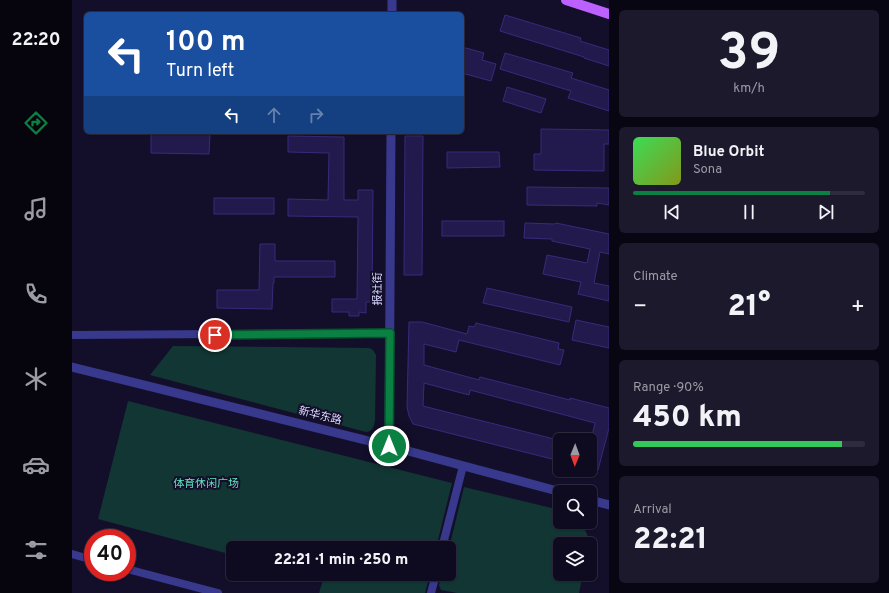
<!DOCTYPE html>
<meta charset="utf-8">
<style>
body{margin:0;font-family:Overpass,"Noto Sans SC",sans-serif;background:#1c192d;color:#f1f3f6;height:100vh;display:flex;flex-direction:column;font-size:15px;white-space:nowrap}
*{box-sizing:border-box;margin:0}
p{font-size:13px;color:#9b9ba5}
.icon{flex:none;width:22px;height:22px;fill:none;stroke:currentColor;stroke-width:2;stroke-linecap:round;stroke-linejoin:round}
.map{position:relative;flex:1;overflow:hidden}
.panel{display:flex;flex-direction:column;gap:10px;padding:10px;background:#080612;width:280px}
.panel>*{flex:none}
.banner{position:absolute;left:12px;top:12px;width:380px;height:122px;border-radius:6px;box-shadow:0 1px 3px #0004,0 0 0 1px #2e2b3e;background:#1a4fa0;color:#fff;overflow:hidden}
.needle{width:26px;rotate:181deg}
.tools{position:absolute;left:481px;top:433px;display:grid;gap:8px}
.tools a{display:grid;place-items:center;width:44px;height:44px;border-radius:6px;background:#0e0b20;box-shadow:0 1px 3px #0004,0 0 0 1px #2e2b3e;font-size:20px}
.speed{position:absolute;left:12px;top:529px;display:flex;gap:8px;font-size:20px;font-weight:700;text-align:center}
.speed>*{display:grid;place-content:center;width:52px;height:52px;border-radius:50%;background:#0e0b20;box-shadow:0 1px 3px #0004,0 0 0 1px #2e2b3e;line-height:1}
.speed .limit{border:6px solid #d22;background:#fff;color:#111}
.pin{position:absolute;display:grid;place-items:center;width:34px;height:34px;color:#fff;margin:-17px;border:2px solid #fff;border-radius:50%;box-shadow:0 1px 4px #0007}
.me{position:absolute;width:44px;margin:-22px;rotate:0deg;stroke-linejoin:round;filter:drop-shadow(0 0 3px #0008)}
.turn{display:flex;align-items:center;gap:14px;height:84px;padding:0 16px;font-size:18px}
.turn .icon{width:52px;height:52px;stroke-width:2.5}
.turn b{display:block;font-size:28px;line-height:34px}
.lanes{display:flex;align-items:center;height:38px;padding:0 16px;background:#0003;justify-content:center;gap:20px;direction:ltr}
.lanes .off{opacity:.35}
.big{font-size:30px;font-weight:800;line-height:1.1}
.panel .tile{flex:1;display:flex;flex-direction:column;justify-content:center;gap:6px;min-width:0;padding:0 14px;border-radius:6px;background:#1c192d}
.panel .dial{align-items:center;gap:0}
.dial b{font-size:52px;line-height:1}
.song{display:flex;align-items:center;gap:12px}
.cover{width:48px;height:48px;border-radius:6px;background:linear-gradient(135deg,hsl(130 70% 55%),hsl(70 70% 35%))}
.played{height:4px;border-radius:2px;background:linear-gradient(90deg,#0b8043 85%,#2e2b3e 85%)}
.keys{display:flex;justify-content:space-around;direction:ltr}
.heat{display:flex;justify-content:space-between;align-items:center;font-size:22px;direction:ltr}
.charge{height:6px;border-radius:3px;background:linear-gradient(90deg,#34c759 90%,#2e2b3e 0)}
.trip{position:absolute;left:154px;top:541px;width:230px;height:40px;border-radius:6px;background:#0e0b20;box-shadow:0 1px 3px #0004,0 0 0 1px #2e2b3e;font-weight:800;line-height:40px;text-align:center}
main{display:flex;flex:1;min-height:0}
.menu{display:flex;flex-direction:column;width:72px;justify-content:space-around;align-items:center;background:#06040d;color:#9b9ba5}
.menu .icon{width:28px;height:28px}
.menu .current{color:#0b8043}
.menu b{font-size:18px;color:#f1f3f6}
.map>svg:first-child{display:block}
.green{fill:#123633}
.building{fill:#221a4d;stroke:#372b7b}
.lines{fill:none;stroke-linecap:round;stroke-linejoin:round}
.minor{stroke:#38398d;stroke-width:8}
.tertiary{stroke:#38398d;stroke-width:9}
.primary{stroke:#bc61ff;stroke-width:10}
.route-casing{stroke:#07532c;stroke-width:10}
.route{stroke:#0b8043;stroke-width:7}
.labels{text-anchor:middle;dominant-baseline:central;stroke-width:4;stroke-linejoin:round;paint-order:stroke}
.street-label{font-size:11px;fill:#dcdaff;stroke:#130f2b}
.park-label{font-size:11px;fill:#5ee7be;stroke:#130f2b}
</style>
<main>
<nav class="menu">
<b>22:20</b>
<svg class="icon current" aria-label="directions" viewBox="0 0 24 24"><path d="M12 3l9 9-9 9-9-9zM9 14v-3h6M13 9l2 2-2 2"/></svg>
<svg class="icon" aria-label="music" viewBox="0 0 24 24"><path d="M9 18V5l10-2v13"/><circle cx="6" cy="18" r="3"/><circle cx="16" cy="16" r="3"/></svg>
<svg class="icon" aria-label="phone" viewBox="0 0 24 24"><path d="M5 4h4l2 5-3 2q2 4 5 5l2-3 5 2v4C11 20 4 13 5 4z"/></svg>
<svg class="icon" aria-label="climate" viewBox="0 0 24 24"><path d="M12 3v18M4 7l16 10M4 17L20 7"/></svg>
<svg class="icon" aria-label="car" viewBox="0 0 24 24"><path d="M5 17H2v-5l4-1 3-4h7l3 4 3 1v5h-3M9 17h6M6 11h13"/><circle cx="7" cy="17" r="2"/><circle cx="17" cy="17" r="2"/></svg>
<svg class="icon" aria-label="filters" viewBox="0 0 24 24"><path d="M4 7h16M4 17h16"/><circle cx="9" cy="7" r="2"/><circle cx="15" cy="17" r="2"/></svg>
</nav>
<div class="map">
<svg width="537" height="593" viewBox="0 0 537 593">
<rect width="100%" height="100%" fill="#130f2b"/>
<g class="green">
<path d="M 101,346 L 297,348 L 301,350 L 304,355 L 303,420 C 302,427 301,431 294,432 L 78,375 Z"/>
<polygon points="56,401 380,483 364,548 161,548 161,555 26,519"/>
<polygon points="392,487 488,510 488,522 509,522 515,534 517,544 488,544 488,574 511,574 507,593 385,593 369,590 367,585 370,574 377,574 377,548"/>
<polygon points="230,574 358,574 353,593 247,593 251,580"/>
</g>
<g class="building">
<polygon points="433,15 509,38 508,41 537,50 537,66 512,58 512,57 428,31"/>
<polygon points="390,47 412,53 410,60 424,64 419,81 390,73"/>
<polygon points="433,53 501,73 499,78 537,90 537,111 496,98 499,91 428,69"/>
<polygon points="435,87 474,99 469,113 431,101"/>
<polygon points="469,129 537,130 537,144 532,144 532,171 462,170 462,154 469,154"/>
<polygon points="79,134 138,134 137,154 79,153"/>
<polygon points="216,136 272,137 272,200 286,200 286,190 301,190 300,302 294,302 294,313 287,312 287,316 277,316 277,312 260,312 260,299 285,299 286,217 216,216 216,199 256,200 257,153 216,152"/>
<polygon points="333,136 351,136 350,275 332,275"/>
<polygon points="375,152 427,152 428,167 375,168"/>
<polygon points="455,187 537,188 537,205 525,203 525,206 455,205"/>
<rect x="142" y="198" width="60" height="16"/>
<rect x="370" y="221" width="62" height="15"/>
<polygon points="453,223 483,224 484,223 537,234 537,254 528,252 522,283 537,286 537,301 506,294 509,282 471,274 475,255 515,263 518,249 480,241 480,239 452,238"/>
<polygon points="188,244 203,244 203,261 263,261 263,277 202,277 202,283 201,283 200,309 145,308 145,290 187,290"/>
<polygon points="415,288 500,307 497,322 411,303"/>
<polygon points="504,320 537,327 537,348 500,340"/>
<polygon points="337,322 350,322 395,334 397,326 402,327 404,323 487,343 486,349 492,350 488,365 387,340 384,352 352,344 352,365 407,380 408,377 498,400 498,398 537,408 537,428 526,470 523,472 518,474 518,445 523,423 398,390 397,395 352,383 351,406 482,439 480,448 488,450 488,461 341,424 337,416 335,407"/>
</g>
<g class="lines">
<g class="minor">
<polyline points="0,335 318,333"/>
<polyline points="370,548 391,466"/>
<polyline points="0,554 21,560"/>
<polyline points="55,569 146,593"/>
<polyline points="359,593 364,574"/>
</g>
<g class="tertiary">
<polyline points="320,14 320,0"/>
<polyline points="0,367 325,448 489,492"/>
<polyline points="317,446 319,132"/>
<polyline points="518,500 537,505"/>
</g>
<polyline class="primary" points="494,0 537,14"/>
</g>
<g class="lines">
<defs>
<polyline id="route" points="143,335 318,333 317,446"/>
</defs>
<use href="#route" class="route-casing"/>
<use href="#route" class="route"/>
</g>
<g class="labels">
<g class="street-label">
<text transform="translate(306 289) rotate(-90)">报社街</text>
<text transform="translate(248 416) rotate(14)">新华东路</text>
</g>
<g class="park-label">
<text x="134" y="484">体育休闲广场</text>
</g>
</g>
</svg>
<div class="tools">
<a><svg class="needle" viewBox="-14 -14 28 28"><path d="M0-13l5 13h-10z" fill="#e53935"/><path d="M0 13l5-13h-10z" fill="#9b9ba5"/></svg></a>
<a><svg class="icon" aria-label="search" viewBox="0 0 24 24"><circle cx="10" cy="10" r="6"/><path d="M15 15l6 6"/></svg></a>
<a><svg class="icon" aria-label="layers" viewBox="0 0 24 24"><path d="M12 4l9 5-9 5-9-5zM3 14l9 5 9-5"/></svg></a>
</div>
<div class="speed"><div class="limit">40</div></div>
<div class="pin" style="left:143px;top:335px;background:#d93025"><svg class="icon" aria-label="arrive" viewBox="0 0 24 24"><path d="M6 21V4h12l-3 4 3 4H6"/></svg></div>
<svg class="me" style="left:317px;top:446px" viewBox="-20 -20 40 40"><circle r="17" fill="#0b8043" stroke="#fff" stroke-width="3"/><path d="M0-11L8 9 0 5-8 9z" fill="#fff"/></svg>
<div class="trip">22:21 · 1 min · 250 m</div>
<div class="banner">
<div class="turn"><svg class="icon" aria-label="left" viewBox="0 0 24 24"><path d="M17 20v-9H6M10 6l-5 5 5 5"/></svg><div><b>100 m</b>Turn left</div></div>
<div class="lanes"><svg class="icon" aria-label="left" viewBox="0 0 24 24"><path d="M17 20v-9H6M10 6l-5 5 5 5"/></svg><svg class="icon off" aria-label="ahead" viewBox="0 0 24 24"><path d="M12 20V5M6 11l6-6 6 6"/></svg><svg class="icon off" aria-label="right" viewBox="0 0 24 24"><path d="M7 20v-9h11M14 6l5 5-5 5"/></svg></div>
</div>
</div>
<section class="panel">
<div class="tile dial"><b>39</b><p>km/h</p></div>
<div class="tile">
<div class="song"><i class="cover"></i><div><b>Blue Orbit</b><p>Sona</p></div></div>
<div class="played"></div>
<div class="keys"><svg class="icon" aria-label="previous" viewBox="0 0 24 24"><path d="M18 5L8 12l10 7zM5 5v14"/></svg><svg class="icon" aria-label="pause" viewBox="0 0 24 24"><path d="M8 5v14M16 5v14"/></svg><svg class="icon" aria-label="next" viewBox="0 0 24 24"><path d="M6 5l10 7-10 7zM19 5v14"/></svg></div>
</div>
<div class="tile"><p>Climate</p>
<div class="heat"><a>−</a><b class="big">21°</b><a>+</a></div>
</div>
<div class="tile"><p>Range · 90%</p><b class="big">450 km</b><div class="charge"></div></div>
<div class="tile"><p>Arrival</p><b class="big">22:21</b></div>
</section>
</main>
